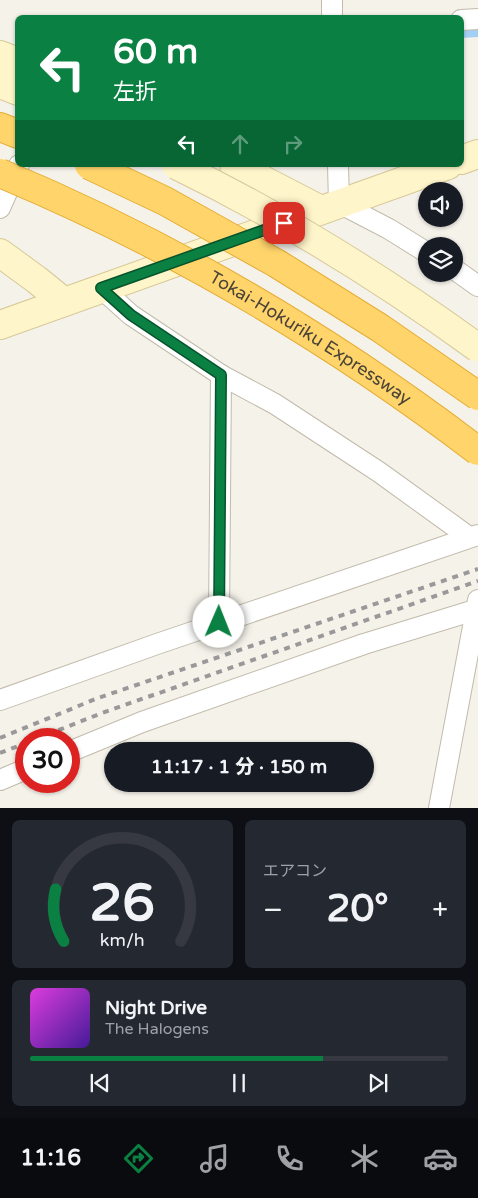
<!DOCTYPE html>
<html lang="ja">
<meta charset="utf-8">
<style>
body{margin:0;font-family:"Varela Round","Noto Sans JP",sans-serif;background:#242831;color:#f1f3f6;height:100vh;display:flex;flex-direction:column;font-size:19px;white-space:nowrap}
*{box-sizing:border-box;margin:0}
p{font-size:16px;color:#9ea1a6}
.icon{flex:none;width:28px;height:28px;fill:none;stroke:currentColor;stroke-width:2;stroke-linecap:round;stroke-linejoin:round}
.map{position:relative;height:808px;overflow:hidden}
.sheet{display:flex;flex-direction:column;gap:12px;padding:12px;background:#0d0f14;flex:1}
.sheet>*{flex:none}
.hud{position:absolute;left:15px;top:15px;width:449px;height:152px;border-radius:8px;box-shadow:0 1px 4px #0004;background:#0b8043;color:#fff;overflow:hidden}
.tools{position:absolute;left:418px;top:182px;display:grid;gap:10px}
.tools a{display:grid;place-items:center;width:45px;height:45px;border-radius:50%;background:#171b24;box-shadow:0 1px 4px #0004;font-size:25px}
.speed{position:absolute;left:15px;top:728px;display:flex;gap:10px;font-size:25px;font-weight:700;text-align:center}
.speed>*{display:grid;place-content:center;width:65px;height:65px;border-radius:50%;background:#171b24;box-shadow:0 1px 4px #0004;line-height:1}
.speed .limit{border:8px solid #d22;background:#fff;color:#111}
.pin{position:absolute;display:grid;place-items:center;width:42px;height:42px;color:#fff;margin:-21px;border-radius:10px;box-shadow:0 2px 8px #0006}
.me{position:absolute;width:55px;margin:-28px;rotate:1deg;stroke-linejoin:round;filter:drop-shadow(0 0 4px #0008)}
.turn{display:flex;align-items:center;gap:18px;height:105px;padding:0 15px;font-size:22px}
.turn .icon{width:65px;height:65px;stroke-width:2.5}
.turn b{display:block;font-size:35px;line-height:42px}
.lanes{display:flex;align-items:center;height:48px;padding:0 15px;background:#0003;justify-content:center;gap:25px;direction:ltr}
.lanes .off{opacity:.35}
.big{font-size:38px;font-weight:800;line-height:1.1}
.sheet .tile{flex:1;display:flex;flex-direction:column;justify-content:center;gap:8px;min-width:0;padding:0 18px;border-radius:8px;background:#242831}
.sheet .dial{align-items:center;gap:0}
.dial svg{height:130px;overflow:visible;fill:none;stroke:#363941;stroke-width:7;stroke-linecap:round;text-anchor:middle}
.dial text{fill:#f1f3f6;stroke:none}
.song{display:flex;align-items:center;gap:15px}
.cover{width:60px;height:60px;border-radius:8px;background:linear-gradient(135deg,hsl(300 70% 55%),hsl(260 70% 35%))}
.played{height:5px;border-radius:2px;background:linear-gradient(90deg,#0b8043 70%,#363941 70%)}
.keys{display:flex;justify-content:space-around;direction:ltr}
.heat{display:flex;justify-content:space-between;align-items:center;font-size:28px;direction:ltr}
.sheet .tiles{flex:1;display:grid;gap:12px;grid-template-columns:1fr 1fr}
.tile:last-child{grid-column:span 2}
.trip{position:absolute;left:104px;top:742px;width:270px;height:50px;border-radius:25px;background:#171b24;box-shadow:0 1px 4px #0004;font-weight:800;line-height:50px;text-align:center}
.dock{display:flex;height:80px;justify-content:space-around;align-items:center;background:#090b0e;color:#9ea1a6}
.dock .icon{width:35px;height:35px}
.dock .active{color:#0b8043}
.dock b{font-size:22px;color:#f1f3f6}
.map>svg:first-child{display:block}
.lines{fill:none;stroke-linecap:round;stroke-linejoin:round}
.stream{stroke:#a4cff4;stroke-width:8}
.street-casing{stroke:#c2bbab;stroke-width:22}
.secondary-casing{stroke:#d7c998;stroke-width:30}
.highway-casing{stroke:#e5ac34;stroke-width:30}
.street{stroke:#fff;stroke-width:20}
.secondary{stroke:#fff5ca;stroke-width:28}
.highway{stroke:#ffd56b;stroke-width:28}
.rail{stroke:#999;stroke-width:4;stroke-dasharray:6 6;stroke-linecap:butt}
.secondary-bridge-casing{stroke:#d7c998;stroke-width:30;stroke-linecap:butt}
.highway-bridge-casing{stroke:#e5ac34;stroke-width:30;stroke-linecap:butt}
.secondary-bridge{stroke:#fff5ca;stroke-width:28}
.highway-bridge{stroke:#ffd56b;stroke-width:28}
.route-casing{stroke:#07532c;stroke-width:12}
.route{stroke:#0b8043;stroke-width:9}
.labels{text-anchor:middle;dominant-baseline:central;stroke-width:4;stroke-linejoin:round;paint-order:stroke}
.street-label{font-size:18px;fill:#4a4337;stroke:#fff}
</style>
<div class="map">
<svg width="478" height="808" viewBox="0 0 478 808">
<rect width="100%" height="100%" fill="#f5f2ea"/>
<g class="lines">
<polyline class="stream" points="461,34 478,33"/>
<defs>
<g id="street">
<polyline points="332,0 332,18"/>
<polyline points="461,20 478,19"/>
<polyline points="338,165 339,203 389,229 426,252"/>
<polyline points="0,208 19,165"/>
<polyline points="454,269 478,286"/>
<polyline points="101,288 131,315 221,375 275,404 379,472 469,537"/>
<polyline points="219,622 221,375"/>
<polyline points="0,700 157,644 478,535"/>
<polyline points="69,752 142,722 364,644 478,609"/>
<polyline points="0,780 26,769"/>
<polyline points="439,808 478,600"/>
</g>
<g id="secondary">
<polyline points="0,55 18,62"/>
<polyline points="0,84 18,91"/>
<polyline points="461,160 478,154"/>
<polyline points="234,165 321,210"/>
<polyline points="0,253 37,280 64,302"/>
<polyline points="0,325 448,165"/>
</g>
<polyline id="highway" points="0,127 18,134"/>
</defs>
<use href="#street" class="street-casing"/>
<use href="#secondary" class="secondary-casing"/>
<use href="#highway" class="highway-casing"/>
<use href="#street" class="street"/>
<use href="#secondary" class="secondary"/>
<use href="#highway" class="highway"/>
<g class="rail">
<polyline points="0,738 98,698 478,569"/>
<polyline points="36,739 102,713 478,581"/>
<polyline points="0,753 26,743"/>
</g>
<defs>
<path id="secondary-bridge" d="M 176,165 C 281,216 383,279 478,348"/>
<g id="highway-bridge">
<polyline points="89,165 165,201 276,263 380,328 478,396"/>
<path id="s1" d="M 0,173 C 170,244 331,339 478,451"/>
</g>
</defs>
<use href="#secondary-bridge" class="secondary-bridge-casing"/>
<use href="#highway-bridge" class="highway-bridge-casing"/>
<use href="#secondary-bridge" class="secondary-bridge"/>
<use href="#highway-bridge" class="highway-bridge"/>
</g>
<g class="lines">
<defs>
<polyline id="route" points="219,622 221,375 131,315 101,288 284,223"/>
</defs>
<use href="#route" class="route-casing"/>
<use href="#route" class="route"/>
</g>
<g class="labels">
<g class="street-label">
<text stroke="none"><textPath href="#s1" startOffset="352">Tokai-Hokuriku Expressway</textPath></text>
</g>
</g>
</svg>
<div class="tools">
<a><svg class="icon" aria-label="sound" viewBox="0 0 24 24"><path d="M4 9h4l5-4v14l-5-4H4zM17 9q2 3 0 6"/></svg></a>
<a><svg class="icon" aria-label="layers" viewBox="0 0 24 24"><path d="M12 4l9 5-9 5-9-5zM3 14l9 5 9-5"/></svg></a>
</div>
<div class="speed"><div class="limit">30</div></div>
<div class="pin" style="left:284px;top:223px;background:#d93025"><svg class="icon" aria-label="arrive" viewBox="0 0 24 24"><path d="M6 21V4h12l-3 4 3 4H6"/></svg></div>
<svg class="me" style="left:219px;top:622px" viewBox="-20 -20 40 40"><circle r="19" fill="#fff"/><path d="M0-13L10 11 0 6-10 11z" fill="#0b8043"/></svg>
<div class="trip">11:17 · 1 分 · 150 m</div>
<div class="hud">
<div class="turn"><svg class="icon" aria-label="left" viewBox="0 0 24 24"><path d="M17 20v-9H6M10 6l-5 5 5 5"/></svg><div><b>60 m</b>左折</div></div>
<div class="lanes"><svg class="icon" aria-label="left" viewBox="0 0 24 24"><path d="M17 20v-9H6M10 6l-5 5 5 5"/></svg><svg class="icon off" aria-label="ahead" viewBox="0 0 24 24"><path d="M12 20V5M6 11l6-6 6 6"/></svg><svg class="icon off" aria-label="right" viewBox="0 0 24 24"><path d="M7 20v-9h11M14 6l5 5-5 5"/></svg></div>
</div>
</div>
<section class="sheet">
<div class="tiles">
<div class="tile dial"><svg viewBox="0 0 100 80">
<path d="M14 69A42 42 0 1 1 86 69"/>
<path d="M14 69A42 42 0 0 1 9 37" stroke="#0b8043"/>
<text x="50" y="56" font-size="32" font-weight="700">26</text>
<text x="50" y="72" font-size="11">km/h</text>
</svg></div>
<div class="tile"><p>エアコン</p>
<div class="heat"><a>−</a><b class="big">20°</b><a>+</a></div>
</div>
<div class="tile">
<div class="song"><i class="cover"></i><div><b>Night Drive</b><p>The Halogens</p></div></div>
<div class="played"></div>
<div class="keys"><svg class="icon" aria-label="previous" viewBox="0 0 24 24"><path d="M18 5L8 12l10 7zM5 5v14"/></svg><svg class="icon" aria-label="pause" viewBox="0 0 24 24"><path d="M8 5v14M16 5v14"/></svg><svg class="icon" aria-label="next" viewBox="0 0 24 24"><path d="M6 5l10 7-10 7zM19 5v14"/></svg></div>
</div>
</div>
</section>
<nav class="dock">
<b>11:16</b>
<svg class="icon active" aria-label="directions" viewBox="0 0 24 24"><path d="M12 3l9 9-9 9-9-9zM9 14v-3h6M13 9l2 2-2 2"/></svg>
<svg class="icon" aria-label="music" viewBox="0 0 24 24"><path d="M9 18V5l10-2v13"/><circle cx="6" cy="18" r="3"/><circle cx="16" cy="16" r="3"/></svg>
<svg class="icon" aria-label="phone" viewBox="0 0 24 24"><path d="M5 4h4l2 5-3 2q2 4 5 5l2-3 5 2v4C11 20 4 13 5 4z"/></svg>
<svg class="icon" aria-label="climate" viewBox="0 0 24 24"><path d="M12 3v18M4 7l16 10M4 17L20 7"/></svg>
<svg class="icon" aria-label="car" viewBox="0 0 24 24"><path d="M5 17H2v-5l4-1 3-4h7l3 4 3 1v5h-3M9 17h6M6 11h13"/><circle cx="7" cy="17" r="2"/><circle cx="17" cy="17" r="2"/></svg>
</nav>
